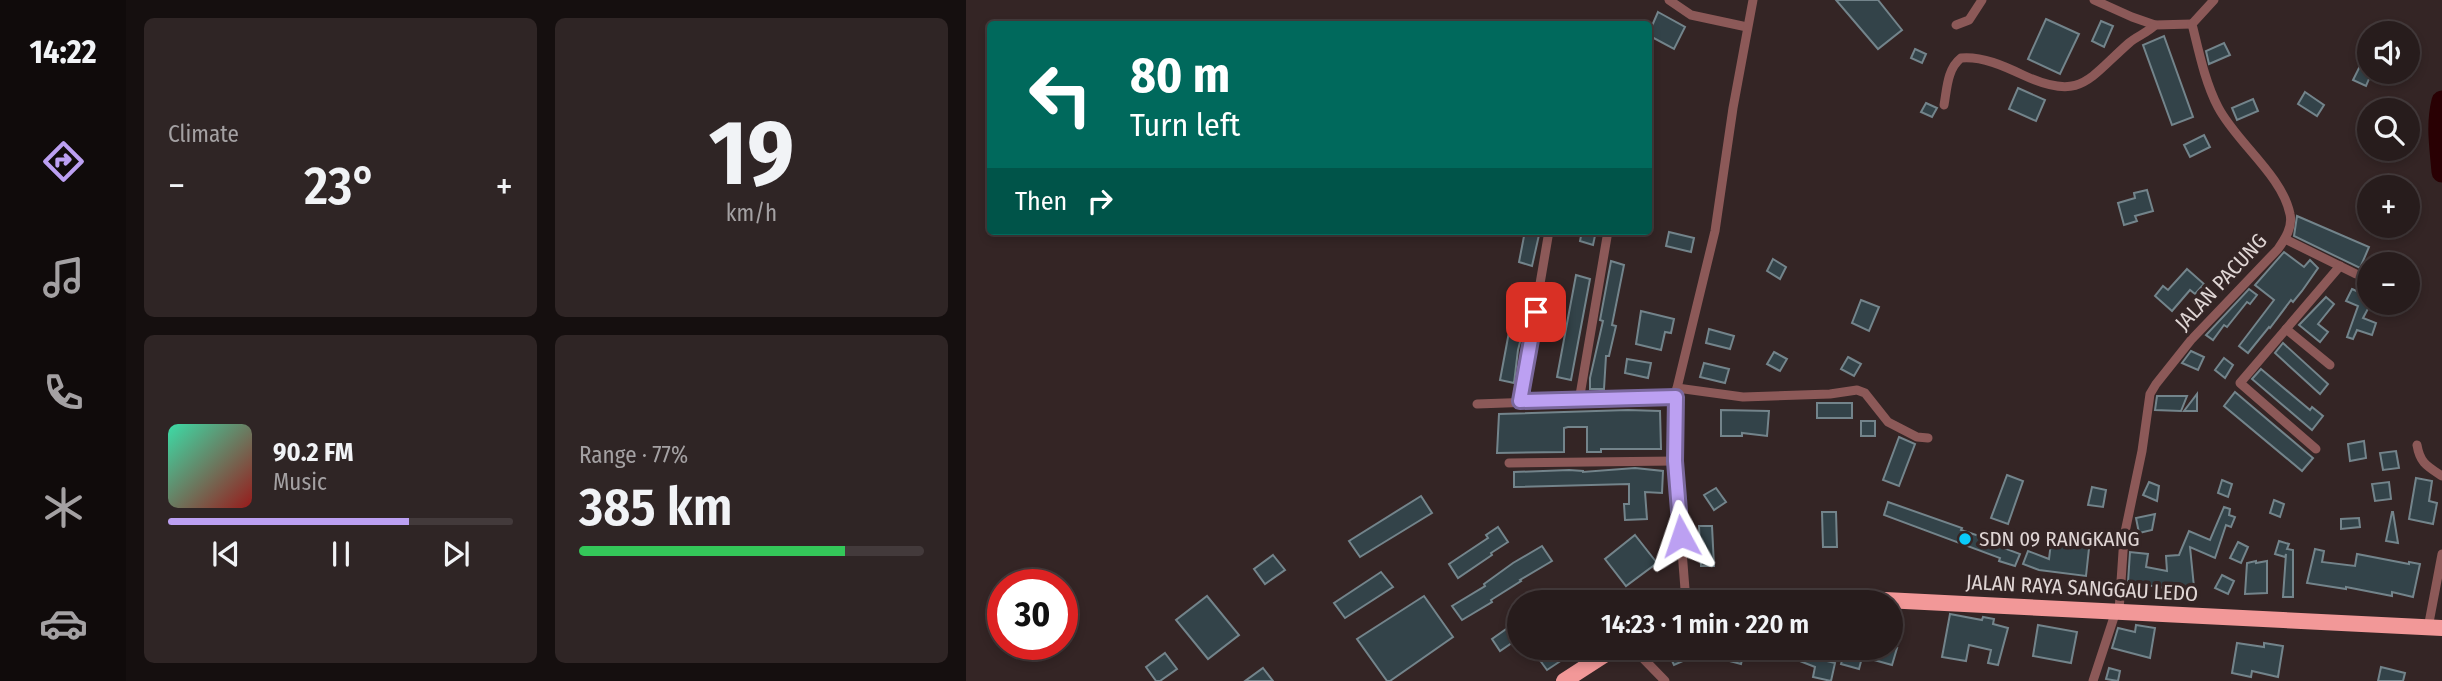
<!DOCTYPE html>
<meta charset="utf-8">
<style>
body{margin:0;font-family:"Fira Sans Condensed",sans-serif;background:#2f2525;color:#f1f3f6;height:100vh;display:flex;flex-direction:column;font-size:26px;white-space:nowrap}
*{box-sizing:border-box;margin:0}
p{font-size:23px;color:#a4a1a3}
.icon{flex:none;width:38px;height:38px;fill:none;stroke:currentColor;stroke-width:2;stroke-linecap:round;stroke-linejoin:round}
.map{position:relative;flex:1;overflow:hidden}
.side{display:flex;flex-direction:column;gap:18px;padding:18px;background:#150f0f;width:840px}
.side>*{flex:none}
.top-card{position:absolute;left:21px;top:21px;width:665px;height:214px;border-radius:7px;box-shadow:0 4px 10px #0003,0 0 0 2px #433a3b;background:#00695c;color:#fff;overflow:hidden}
.fabs{position:absolute;left:1391px;top:21px;display:grid;gap:14px}
.fabs a{display:grid;place-items:center;width:63px;height:63px;border-radius:50%;background:#271c1c;box-shadow:0 4px 10px #0003,0 0 0 2px #433a3b;font-size:35px}
.speed{position:absolute;left:21px;top:569px;display:flex;gap:14px;font-size:35px;font-weight:700;text-align:center}
.speed>*{display:grid;place-content:center;width:91px;height:91px;border-radius:50%;background:#271c1c;box-shadow:0 4px 10px #0003,0 0 0 2px #433a3b;line-height:1}
.speed .limit{border:10px solid #d22;background:#fff;color:#111}
.pin{position:absolute;display:grid;place-items:center;width:60px;height:60px;color:#fff;margin:-30px;border-radius:14px;box-shadow:0 4px 10px #0006}
.me{position:absolute;width:77px;margin:-38px;rotate:355deg;stroke-linejoin:round;filter:drop-shadow(0 0 5px #0008)}
.turn{display:flex;align-items:center;gap:24px;height:147px;padding:0 28px;font-size:32px}
.turn .icon{width:91px;height:91px;stroke-width:2.5}
.turn b{display:block;font-size:49px;line-height:60px}
.then{display:flex;align-items:center;height:66px;padding:0 28px;background:#0003;gap:14px;font-size:26px}
.big{font-size:52px;font-weight:600;line-height:1.1}
.side .tile{flex:1;display:flex;flex-direction:column;justify-content:center;gap:10px;min-width:0;padding:0 24px;border-radius:10px;background:#2f2525}
.side .dial{align-items:center;gap:0}
.dial b{font-size:91px;line-height:1}
.song{display:flex;align-items:center;gap:21px}
.cover{width:84px;height:84px;border-radius:10px;background:linear-gradient(135deg,hsl(160 70% 55%),hsl(0 70% 35%))}
.played{height:7px;border-radius:4px;background:linear-gradient(90deg,#bca0f2 70%,#433a3b 70%)}
.keys{display:flex;justify-content:space-around;direction:ltr}
.heat{display:flex;justify-content:space-between;align-items:center;font-size:38px;direction:ltr}
.charge{height:10px;border-radius:5px;background:linear-gradient(90deg,#34c759 77%,#433a3b 0)}
.side .tiles{flex:1;display:grid;gap:18px;grid-template-columns:repeat(2,1fr)}
.trip{position:absolute;left:541px;top:590px;width:396px;height:70px;border-radius:35px;background:#271c1c;box-shadow:0 4px 10px #0003,0 0 0 2px #433a3b;font-weight:600;line-height:70px;text-align:center}
main{display:flex;flex:1;min-height:0}
.menu{display:flex;flex-direction:column;width:126px;justify-content:space-around;align-items:center;background:#100b0b;color:#a4a1a3}
.menu .icon{width:49px;height:49px}
.menu .selected{color:#bca0f2}
.menu b{font-size:32px;color:#f1f3f6}
.map>svg:first-child{display:block}
.lines{fill:none;stroke-linecap:round;stroke-linejoin:round}
.river{stroke:#290003;stroke-width:21}
.building{fill:#334349;stroke:#73848b;stroke-width:2}
.minor{stroke:#8c5958;stroke-width:9}
.trunk{stroke:#f29898;stroke-width:16}
.route-casing{stroke:#7a689d;stroke-width:18}
.route{stroke:#bca0f2;stroke-width:12}
.poi-dot{fill:#0acafa;stroke:#342525;stroke-width:2.5}
.labels{text-anchor:middle;dominant-baseline:central;stroke-width:7;stroke-linejoin:round;paint-order:stroke}
.street-label{font-size:21px;fill:#e0d6d5;stroke:#342525}
.poi-label{font-size:21px;fill:#e0d6d5;stroke:#342525;text-anchor:start}
</style>
<main>
<nav class="menu">
<b>14:22</b>
<svg class="icon selected" aria-label="directions" viewBox="0 0 24 24"><path d="M12 3l9 9-9 9-9-9zM9 14v-3h6M13 9l2 2-2 2"/></svg>
<svg class="icon" aria-label="music" viewBox="0 0 24 24"><path d="M9 18V5l10-2v13"/><circle cx="6" cy="18" r="3"/><circle cx="16" cy="16" r="3"/></svg>
<svg class="icon" aria-label="phone" viewBox="0 0 24 24"><path d="M5 4h4l2 5-3 2q2 4 5 5l2-3 5 2v4C11 20 4 13 5 4z"/></svg>
<svg class="icon" aria-label="climate" viewBox="0 0 24 24"><path d="M12 3v18M4 7l16 10M4 17L20 7"/></svg>
<svg class="icon" aria-label="car" viewBox="0 0 24 24"><path d="M5 17H2v-5l4-1 3-4h7l3 4 3 1v5h-3M9 17h6M6 11h13"/><circle cx="7" cy="17" r="2"/><circle cx="17" cy="17" r="2"/></svg>
</nav>
<section class="side">
<div class="tiles">
<div class="tile"><p>Climate</p>
<div class="heat"><a>−</a><b class="big">23°</b><a>+</a></div>
</div>
<div class="tile dial"><b>19</b><p>km/h</p></div>
<div class="tile">
<div class="song"><i class="cover"></i><div><b>90.2 FM</b><p>Music</p></div></div>
<div class="played"></div>
<div class="keys"><svg class="icon" aria-label="previous" viewBox="0 0 24 24"><path d="M18 5L8 12l10 7zM5 5v14"/></svg><svg class="icon" aria-label="pause" viewBox="0 0 24 24"><path d="M8 5v14M16 5v14"/></svg><svg class="icon" aria-label="next" viewBox="0 0 24 24"><path d="M6 5l10 7-10 7zM19 5v14"/></svg></div>
</div>
<div class="tile"><p>Range · 77%</p><b class="big">385 km</b><div class="charge"></div></div>
</div>
</section>
<div class="map">
<svg width="1476" height="681" viewBox="0 0 1476 681">
<rect width="100%" height="100%" fill="#342525"/>
<g class="lines">
<path class="river" d="M 1476,101 C 1470,125 1474,147 1476,172"/>
</g>
<g class="building">
<polygon points="870,0 912,0 936,30 912,49"/>
<polygon points="692,12 719,27 708,49 682,35"/>
<polygon points="1080,19 1113,34 1094,74 1062,59"/>
<polygon points="1135,21 1147,26 1138,47 1126,41"/>
<polygon points="1198,36 1227,117 1206,125 1177,45"/>
<polygon points="1258,43 1264,55 1243,64 1240,51"/>
<polygon points="949,49 960,54 956,63 945,58"/>
<polygon points="1397,60 1404,63 1404,72 1406,72 1400,86 1387,80"/>
<polygon points="1052,88 1079,100 1070,121 1043,109"/>
<polygon points="1339,92 1358,105 1351,116 1332,104"/>
<polygon points="1287,99 1292,111 1271,120 1266,108"/>
<polygon points="960,103 971,108 966,117 955,112"/>
<polygon points="1238,135 1244,147 1224,157 1218,145"/>
<polygon points="1410,149 1425,149 1419,161 1407,155"/>
<polygon points="1181,190 1187,211 1169,216 1171,221 1158,225 1152,203 1169,198 1168,193"/>
<polygon points="1331,216 1403,247 1394,268 1328,236"/>
<polygon points="559,231 573,235 566,266 553,262"/>
<polygon points="616,231 630,231 627,245 614,241"/>
<polygon points="703,232 728,238 725,252 700,246"/>
<polygon points="1318,252 1338,267 1344,260 1352,268 1336,291 1327,302 1325,300 1304,328 1303,327 1282,353 1273,346 1308,300 1289,285"/>
<polygon points="807,259 820,267 814,279 801,271"/>
<polygon points="645,261 658,265 646,325 650,326 643,356 640,356 638,389 624,389 624,378 637,321 634,320"/>
<polygon points="1221,269 1238,284 1229,294 1224,290 1206,311 1189,296 1197,286 1202,290"/>
<polygon points="610,275 624,279 605,380 591,377"/>
<polygon points="1283,289 1291,295 1284,304 1281,302 1261,327 1258,325 1247,340 1240,335"/>
<polygon points="1386,289 1404,297 1404,305 1397,318 1410,323 1406,335 1391,330 1387,339 1381,337 1392,306 1380,301"/>
<polygon points="1360,297 1368,304 1352,324 1362,332 1354,342 1333,325"/>
<polygon points="895,300 913,307 903,331 886,323"/>
<polygon points="675,311 708,319 705,333 699,332 695,350 670,344"/>
<polygon points="546,316 560,319 552,350 548,383 534,380"/>
<polygon points="743,329 768,336 764,349 740,343"/>
<polygon points="1317,343 1362,384 1354,394 1309,353"/>
<polygon points="1225,351 1238,357 1232,370 1216,363"/>
<polygon points="808,352 821,359 814,371 801,364"/>
<polygon points="882,357 895,364 888,376 875,369"/>
<polygon points="1258,358 1267,365 1259,378 1249,370"/>
<polygon points="661,359 685,363 682,378 659,373"/>
<polygon points="738,363 763,369 759,383 734,377"/>
<polygon points="1295,369 1344,410 1346,407 1357,416 1346,430 1286,379"/>
<polygon points="1269,392 1347,458 1336,471 1258,406"/>
<polygon points="1231,394 1231,411 1218,411"/>
<polygon points="1191,396 1221,396 1215,411 1189,410"/>
<rect x="851" y="403" width="35" height="15"/>
<polygon points="662,410 694,411 695,449 635,449 635,452 621,452 621,427 602,427 598,428 598,452 531,453 533,414"/>
<polygon points="755,410 803,411 801,436 776,433 776,436 755,436"/>
<rect x="895" y="421" width="14" height="15"/>
<polygon points="933,437 949,444 933,486 917,480"/>
<polygon points="1398,441 1400,458 1384,461 1382,444"/>
<polygon points="1430,451 1433,468 1417,470 1414,453"/>
<polygon points="669,468 697,471 696,493 679,492 681,519 659,520 658,504 663,504 663,484 548,487 548,472 603,470 617,471 617,472"/>
<polygon points="1041,475 1057,481 1042,524 1025,518"/>
<polygon points="1450,478 1466,481 1463,501 1471,503 1467,524 1443,519"/>
<polygon points="1256,480 1266,484 1262,497 1252,493"/>
<polygon points="1183,482 1193,486 1191,501 1177,495"/>
<polygon points="1423,482 1425,499 1409,501 1406,484"/>
<polygon points="1126,487 1140,490 1137,507 1122,505"/>
<polygon points="750,488 760,502 748,510 738,495"/>
<polygon points="455,496 466,513 394,557 383,541"/>
<polygon points="1308,500 1318,504 1314,517 1304,513"/>
<polygon points="922,502 996,528 995,530 1028,541 1027,544 1054,554 1049,566 1033,561 1034,558 918,515"/>
<polygon points="1258,507 1264,509 1263,515 1269,517 1265,527 1260,525 1249,558 1224,547 1228,587 1198,588 1162,582 1164,552 1182,554 1180,567 1201,571 1200,556 1213,555 1223,531 1244,540"/>
<polygon points="856,512 870,512 871,547 857,547"/>
<polygon points="1426,512 1427,512 1432,543 1420,541"/>
<polygon points="1189,514 1186,530 1173,533 1170,518"/>
<polygon points="1393,518 1394,527 1375,529 1375,519"/>
<polygon points="733,526 746,526 748,566 735,566"/>
<polygon points="532,527 542,542 525,553 526,555 492,578 483,564 522,538 520,535"/>
<polygon points="1086,534 1124,539 1120,576 1073,570 1057,564 1062,551 1083,559"/>
<polygon points="669,535 691,563 660,586 639,559"/>
<polygon points="1313,541 1323,544 1321,549 1327,550 1327,597 1317,597 1320,554 1319,557 1309,554"/>
<polygon points="1272,542 1282,547 1275,563 1264,558"/>
<polygon points="576,546 586,561 554,580 555,581 525,600 526,602 496,620 486,606 519,586 518,584 547,563"/>
<polygon points="1349,549 1358,551 1356,562 1389,566 1391,554 1443,564 1443,562 1454,564 1447,597 1426,592 1426,596 1380,587 1380,589 1341,583"/>
<polygon points="307,555 319,570 299,584 288,569"/>
<polygon points="1290,561 1290,563 1301,561 1301,593 1279,594 1281,563"/>
<polygon points="415,572 427,587 379,618 368,603"/>
<polygon points="1256,575 1268,581 1262,594 1249,588"/>
<polygon points="241,596 273,635 242,659 210,620"/>
<polygon points="458,596 487,637 424,681 421,681 391,639"/>
<polygon points="984,614 1016,620 1017,617 1028,619 1027,624 1042,628 1032,665 1022,663 1025,650 1003,645 1000,661 976,657"/>
<polygon points="553,620 553,638 534,651 526,639"/>
<polygon points="1072,625 1111,632 1105,663 1067,656"/>
<polygon points="1170,625 1189,628 1184,658 1146,648 1152,628 1169,632"/>
<polygon points="1271,643 1298,647 1298,643 1317,646 1312,677 1286,671 1285,677 1266,673"/>
<polygon points="565,648 596,648 602,656 581,670"/>
<polygon points="700,648 722,648 726,657 708,665"/>
<polygon points="759,648 779,648 775,664 756,659"/>
<polygon points="880,648 898,650 893,669 875,664"/>
<polygon points="911,648 931,648 926,665 908,660"/>
<polygon points="199,653 211,669 194,681 190,681 180,667"/>
<polygon points="833,654 869,663 865,681 847,677 849,667 831,660"/>
<polygon points="1415,667 1439,673 1437,681 1412,681"/>
<polygon points="297,668 307,681 279,681"/>
<polygon points="1143,668 1154,671 1152,681 1140,679"/>
</g>
<g class="lines">
<g class="minor">
<polyline points="703,0 725,15 781,27"/>
<polyline points="1128,0 1166,17 1189,25 1226,24"/>
<polyline points="990,25 1003,20 1016,0"/>
<path d="M 978,105 C 981,89 981,69 995,58 C 1016,56 1038,66 1057,75 C 1115,102 1122,79 1163,43 C 1171,36 1181,33 1189,25"/>
<polyline points="1319,239 1390,274"/>
<polyline points="1320,329 1364,365"/>
<polyline points="711,388 777,397 864,394 891,390 899,393 922,422 951,437 962,438"/>
<polyline points="554,401 583,231"/>
<polyline points="613,401 642,231"/>
<polyline points="511,404 710,397"/>
<path d="M 1451,445 C 1454,463 1461,466 1476,476"/>
<polyline points="1350,449 1274,383 1374,266"/>
<polyline points="543,463 709,461"/>
<polyline points="720,602 709,461 711,388 749,231 767,108 787,0"/>
<path d="M 1153,611 L 1158,537 L 1176,451 L 1184,394 L 1190,384 L 1225,340 L 1312,249 C 1319,239 1327,227 1324,214 C 1316,175 1270,142 1252,107 C 1239,82 1233,52 1226,24 L 1248,0"/>
<polyline points="1462,628 1476,554"/>
<polyline points="667,648 699,681"/>
<polyline points="1127,681 1150,611"/>
</g>
<g class="trunk">
<polyline points="753,602 802,597 879,598 1476,628"/>
<polyline points="598,681 649,648"/>
</g>
</g>
<g class="lines">
<defs>
<polyline id="route" points="570,312 554,401 710,397 709,461 715,536"/>
</defs>
<use href="#route" class="route-casing"/>
<use href="#route" class="route"/>
</g>
<circle class="poi-dot" cx="999" cy="539" r="7"/>
<g class="labels">
<g class="street-label">
<text transform="translate(1255 282) rotate(-47)">JALAN PACUNG</text>
<text transform="translate(1116 588) rotate(3)">JALAN RAYA SANGGAU LEDO</text>
</g>
<g class="poi-label">
<text x="1013" y="539">SDN 09 RANGKANG</text>
</g>
</g>
</svg>
<div class="fabs">
<a><svg class="icon" aria-label="sound" viewBox="0 0 24 24"><path d="M4 9h4l5-4v14l-5-4H4zM17 9q2 3 0 6"/></svg></a>
<a><svg class="icon" aria-label="search" viewBox="0 0 24 24"><circle cx="10" cy="10" r="6"/><path d="M15 15l6 6"/></svg></a>
<a>+</a>
<a>−</a>
</div>
<div class="speed"><div class="limit">30</div></div>
<div class="pin" style="left:570px;top:312px;background:#d93025"><svg class="icon" aria-label="arrive" viewBox="0 0 24 24"><path d="M6 21V4h12l-3 4 3 4H6"/></svg></div>
<svg class="me" style="left:715px;top:536px" viewBox="-20 -20 40 40"><path d="M0-17L14 15 0 8-14 15z" fill="#bca0f2" stroke="#fff" stroke-width="4"/></svg>
<div class="trip">14:23 · 1 min · 220 m</div>
<div class="top-card">
<div class="turn"><svg class="icon" aria-label="left" viewBox="0 0 24 24"><path d="M17 20v-9H6M10 6l-5 5 5 5"/></svg><div><b>80 m</b>Turn left</div></div>
<div class="then">Then<svg class="icon" aria-label="right" viewBox="0 0 24 24"><path d="M7 20v-9h11M14 6l5 5-5 5"/></svg></div>
</div>
</div>
</main>
